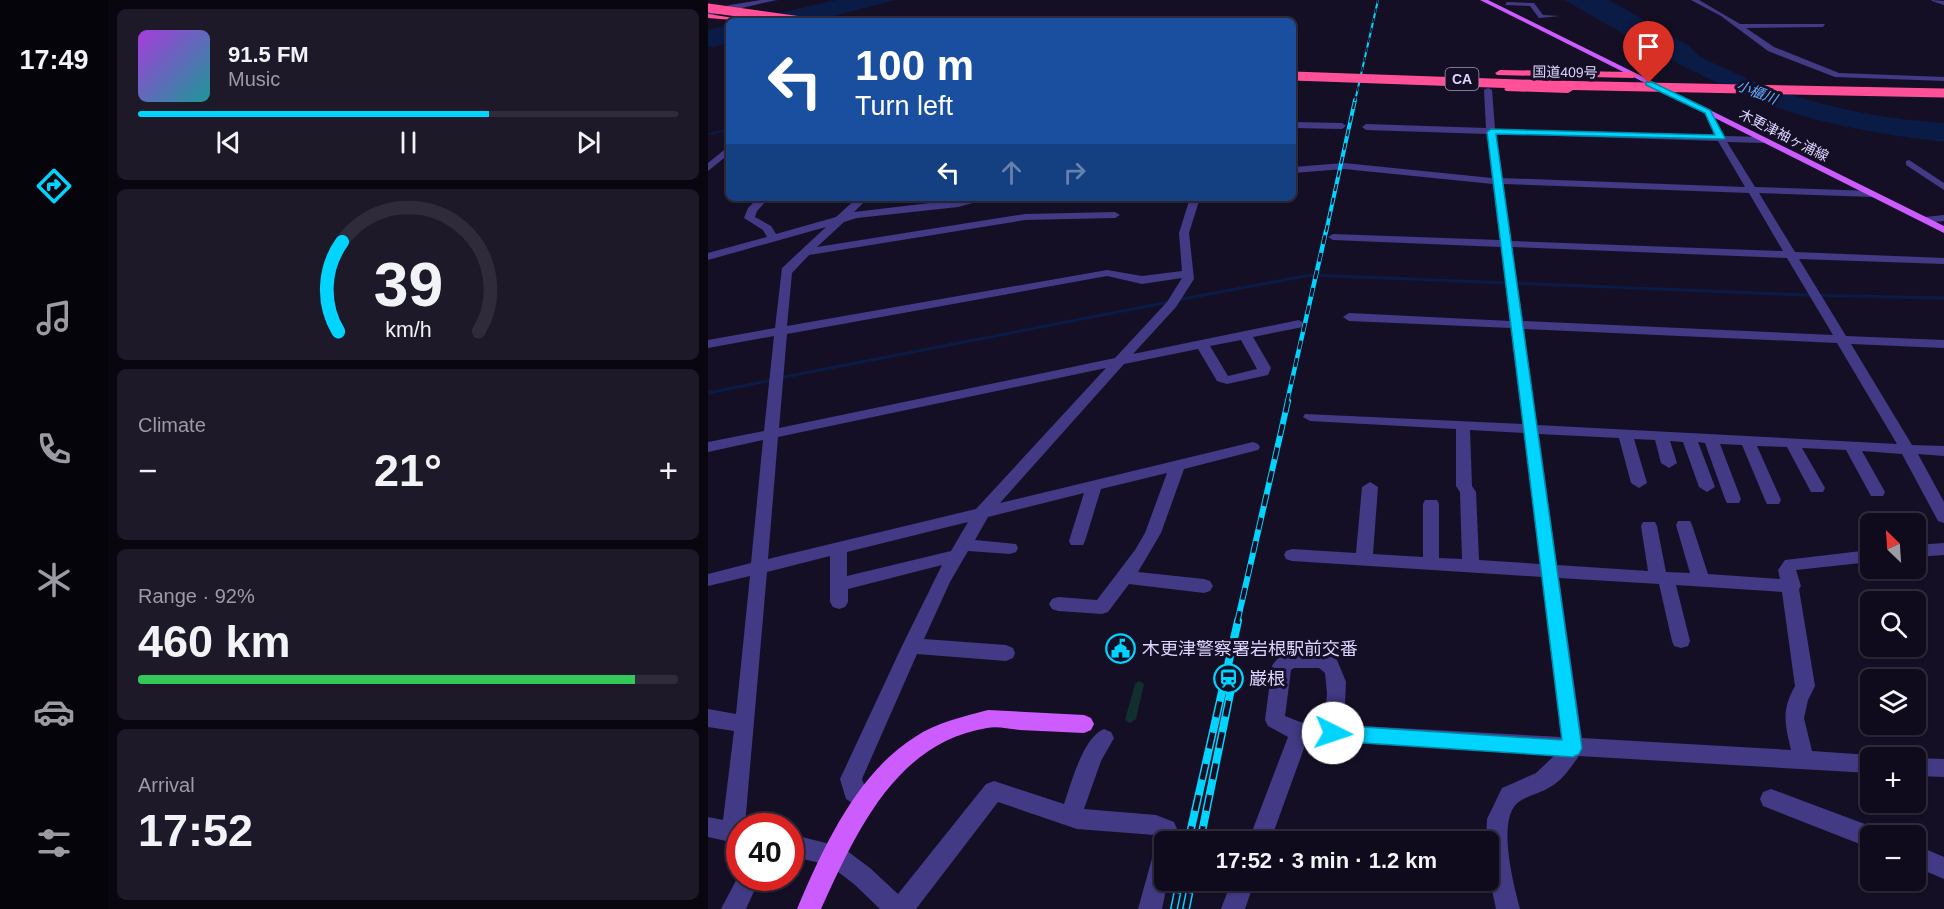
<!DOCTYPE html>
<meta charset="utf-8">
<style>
body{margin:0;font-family:Arial,"Noto Sans JP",sans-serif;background:#1e1929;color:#f1f3f6;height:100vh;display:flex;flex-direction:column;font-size:22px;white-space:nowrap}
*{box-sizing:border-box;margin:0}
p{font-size:20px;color:#9c9ba3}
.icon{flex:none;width:33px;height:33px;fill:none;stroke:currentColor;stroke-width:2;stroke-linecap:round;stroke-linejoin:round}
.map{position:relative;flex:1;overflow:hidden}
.side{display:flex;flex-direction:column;gap:9px;padding:9px;background:#09060f;width:600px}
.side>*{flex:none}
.top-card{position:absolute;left:18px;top:18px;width:570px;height:183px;border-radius:9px;box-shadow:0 2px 4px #0004,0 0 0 2px #302b3b;background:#1a4fa0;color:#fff;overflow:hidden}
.needle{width:39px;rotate:335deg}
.tools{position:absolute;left:1152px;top:513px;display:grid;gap:12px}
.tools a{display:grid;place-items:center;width:66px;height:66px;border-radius:9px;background:#100b1c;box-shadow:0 2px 4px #0004,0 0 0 2px #302b3b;font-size:30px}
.speed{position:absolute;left:18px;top:813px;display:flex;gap:12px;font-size:30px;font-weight:700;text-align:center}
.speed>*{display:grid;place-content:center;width:78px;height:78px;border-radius:50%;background:#100b1c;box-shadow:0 2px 4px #0004,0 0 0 2px #302b3b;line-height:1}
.speed .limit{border:9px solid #d22;background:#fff;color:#111}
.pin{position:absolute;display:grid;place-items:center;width:51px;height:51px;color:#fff;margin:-62px -26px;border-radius:50% 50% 50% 0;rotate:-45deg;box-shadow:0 0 6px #0007}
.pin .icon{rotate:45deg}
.me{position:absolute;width:66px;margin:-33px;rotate:94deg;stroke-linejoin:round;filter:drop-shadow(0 0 4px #0008)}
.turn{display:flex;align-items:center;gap:21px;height:126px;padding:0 30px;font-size:27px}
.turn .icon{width:78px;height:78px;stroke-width:2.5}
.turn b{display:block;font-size:42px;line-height:51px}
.lanes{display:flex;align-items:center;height:57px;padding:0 30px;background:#0003;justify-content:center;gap:30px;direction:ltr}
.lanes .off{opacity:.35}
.big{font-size:45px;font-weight:600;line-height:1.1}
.side .widget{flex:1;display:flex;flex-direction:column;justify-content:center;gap:9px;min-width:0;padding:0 21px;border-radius:9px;background:#1e1929}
.side .dial{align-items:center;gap:0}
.dial svg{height:156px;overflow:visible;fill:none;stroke:#302b3b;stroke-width:7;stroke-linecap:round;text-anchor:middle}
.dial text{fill:#f1f3f6;stroke:none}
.song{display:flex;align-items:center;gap:18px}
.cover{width:72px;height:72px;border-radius:9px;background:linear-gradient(135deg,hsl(280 70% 55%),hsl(180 70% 35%))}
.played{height:6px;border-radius:3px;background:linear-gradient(90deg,#01d4ff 65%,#302b3b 65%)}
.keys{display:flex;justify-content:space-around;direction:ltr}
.heat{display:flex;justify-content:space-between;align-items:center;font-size:33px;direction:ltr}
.charge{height:9px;border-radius:4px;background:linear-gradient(90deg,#34c759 92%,#302b3b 0)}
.trip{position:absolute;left:446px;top:831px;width:345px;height:60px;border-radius:9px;background:#100b1c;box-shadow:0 2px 4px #0004,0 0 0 2px #302b3b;font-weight:600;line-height:60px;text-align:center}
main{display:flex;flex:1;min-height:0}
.tabs{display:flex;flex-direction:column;width:108px;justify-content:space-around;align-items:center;background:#06040b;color:#9c9ba3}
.tabs .icon{width:42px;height:42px}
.tabs .active{color:#01d4ff}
.tabs b{font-size:27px;color:#f1f3f6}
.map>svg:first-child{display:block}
.green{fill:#122f30}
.water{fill:#0a1b45}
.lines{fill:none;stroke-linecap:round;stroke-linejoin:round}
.stream-far2{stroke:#0a1b45;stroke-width:1.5}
.stream-far1{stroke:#0a1b45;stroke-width:2}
.stream{stroke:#0a1b45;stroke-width:3}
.minor{fill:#423a85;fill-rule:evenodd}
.major{fill:#cd5cff;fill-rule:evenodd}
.highway{fill:#ff5098;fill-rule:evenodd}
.rail-far4-casing{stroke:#01d4ff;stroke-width:2}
.rail-far3-casing{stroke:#01d4ff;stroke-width:4}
.rail-far2-casing{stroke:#01d4ff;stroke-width:4.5}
.rail-far1-casing{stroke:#01d4ff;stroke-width:6}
.rail-casing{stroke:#01d4ff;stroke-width:8}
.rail-far4{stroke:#150f26;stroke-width:1.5;stroke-dasharray:5;stroke-linecap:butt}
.rail-far3{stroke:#150f26;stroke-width:2;stroke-dasharray:7;stroke-linecap:butt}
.rail-far2{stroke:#150f26;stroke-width:3;stroke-dasharray:9;stroke-linecap:butt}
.rail-far1{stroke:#150f26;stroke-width:4;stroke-dasharray:12;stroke-linecap:butt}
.rail{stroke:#150f26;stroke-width:5;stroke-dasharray:16;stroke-linecap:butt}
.highway-bridge{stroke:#ff5098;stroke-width:9}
.route{fill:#01d4ff;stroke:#018aa6;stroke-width:1.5}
.labels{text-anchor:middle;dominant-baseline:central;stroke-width:6;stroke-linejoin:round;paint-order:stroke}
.far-street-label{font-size:14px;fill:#ddd5ff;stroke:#150f26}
.shield{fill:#150f26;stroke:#a19abe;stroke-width:1.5}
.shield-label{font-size:14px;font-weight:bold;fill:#ddd5ff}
.far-water-label{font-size:14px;font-style:italic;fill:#63acff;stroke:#150f26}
.near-poi-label{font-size:18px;fill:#ddd5ff;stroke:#150f26;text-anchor:start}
</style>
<main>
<nav class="tabs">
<b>17:49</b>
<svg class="icon active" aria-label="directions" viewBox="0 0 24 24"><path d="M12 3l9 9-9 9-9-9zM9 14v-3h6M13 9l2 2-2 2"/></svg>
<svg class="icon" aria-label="music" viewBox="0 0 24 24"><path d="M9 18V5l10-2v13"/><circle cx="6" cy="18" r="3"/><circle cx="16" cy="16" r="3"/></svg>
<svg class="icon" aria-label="phone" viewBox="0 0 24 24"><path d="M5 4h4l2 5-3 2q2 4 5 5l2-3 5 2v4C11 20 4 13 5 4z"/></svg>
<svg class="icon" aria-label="climate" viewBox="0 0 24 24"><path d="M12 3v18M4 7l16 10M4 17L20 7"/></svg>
<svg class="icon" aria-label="car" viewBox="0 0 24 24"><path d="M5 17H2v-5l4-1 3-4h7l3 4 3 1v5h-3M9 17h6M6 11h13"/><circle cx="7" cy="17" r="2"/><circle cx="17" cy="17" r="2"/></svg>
<svg class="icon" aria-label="filters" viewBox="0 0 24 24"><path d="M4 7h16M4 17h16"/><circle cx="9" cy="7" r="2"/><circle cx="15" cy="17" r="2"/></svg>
</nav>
<section class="side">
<div class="widget">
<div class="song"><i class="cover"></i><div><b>91.5 FM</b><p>Music</p></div></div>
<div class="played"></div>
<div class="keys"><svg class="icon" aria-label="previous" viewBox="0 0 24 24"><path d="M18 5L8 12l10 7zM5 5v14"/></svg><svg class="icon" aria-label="pause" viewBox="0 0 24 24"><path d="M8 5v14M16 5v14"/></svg><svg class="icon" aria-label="next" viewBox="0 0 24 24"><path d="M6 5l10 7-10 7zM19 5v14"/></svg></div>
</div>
<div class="widget dial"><svg viewBox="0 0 100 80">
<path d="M14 69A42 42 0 1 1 86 69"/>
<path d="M14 69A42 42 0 0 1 16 23" stroke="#01d4ff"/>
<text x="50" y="56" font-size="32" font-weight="700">39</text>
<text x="50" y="72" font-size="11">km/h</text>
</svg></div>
<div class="widget"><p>Climate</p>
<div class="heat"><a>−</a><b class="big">21°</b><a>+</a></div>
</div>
<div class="widget"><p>Range · 92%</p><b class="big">460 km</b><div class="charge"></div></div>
<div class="widget"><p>Arrival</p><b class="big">17:52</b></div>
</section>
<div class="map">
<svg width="1236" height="909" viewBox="0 0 1236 909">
<rect width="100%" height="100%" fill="#150f26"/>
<polygon class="green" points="431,681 436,684 428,719 422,723 417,720 427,684"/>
<g class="water">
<polygon points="128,0 188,0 106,21 37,21"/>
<path d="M 856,0 L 901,0 L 983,47 C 989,58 1007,63 1018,69 C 1086,101 1160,118 1236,123 L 1236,142 C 1195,137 1154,131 1114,121 C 1022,98 938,46 856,0 Z"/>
<polygon points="21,25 21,43 0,48 0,30"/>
</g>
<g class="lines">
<polyline class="stream-far2" points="59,2 70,0"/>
<polyline class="stream-far1" points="0,134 21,130"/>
<g class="stream">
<polyline points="469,300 603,275 1099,295 1236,298"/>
<polyline points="71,378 461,302"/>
<polyline points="0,393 64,380"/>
</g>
<g class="minor">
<polygon points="53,0 68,0 0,16 0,12 22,5"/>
<polygon points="983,0 991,0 1032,24 1117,24 1115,27 1038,28 1066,47 1131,73 1236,77 1236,81 1127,77 1060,51 1013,16"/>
<polygon points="1223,0 1236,1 1236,5 1224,1"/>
<polygon points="799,2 826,3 835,15 852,16 831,18 822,6 797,5"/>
<path d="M 780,88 L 784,90 L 787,129 L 1007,136 L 996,112 L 1003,110 L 1016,136 L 1056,137 L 1061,140 L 1056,143 L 1019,142 L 1047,187 L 1165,191 L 1170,194 L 1165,197 L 1051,193 L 1087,252 L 1236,258 L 1236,264 L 1091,259 L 1138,336 L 1236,340 L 1236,348 L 1143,344 L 1204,445 L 1236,446 L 1236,456 L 1210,454 L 1236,502 L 1236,523 L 1230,521 L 1194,454 L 1154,451 L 1177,492 L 1175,496 L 1163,496 L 1138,450 L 1094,448 L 1117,488 L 1115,492 L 1103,492 L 1079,447 L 1049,446 L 1073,500 L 1071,504 L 1059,504 L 1057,500 L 1034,445 L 1012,444 L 1033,499 L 1031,503 L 1019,503 L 1017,499 L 997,443 L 990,442 L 1007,487 L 999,492 L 991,487 L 975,442 L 962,441 L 969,463 L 961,468 L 953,463 L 947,440 L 926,439 L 939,483 L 931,488 L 923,483 L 911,438 L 831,434 L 849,565 L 940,571 L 933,526 L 935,522 L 947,522 L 949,526 L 958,572 L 982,573 L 968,525 L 970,521 L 982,521 L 984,525 L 1000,574 L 1072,579 L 1070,570 L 1077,560 L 1162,550 L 1162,562 L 1088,570 L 1093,586 L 1091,589 L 1107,686 L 1100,700 L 1096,718 L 1104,751 L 1162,755 L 1169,758 L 1162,758 L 1162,773 L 871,756 C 862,768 855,780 842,787 C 833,793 821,795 812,801 C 787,817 806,885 812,909 L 788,909 L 780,871 L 780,842 L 778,842 L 779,819 L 794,788 L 828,773 L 847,755 L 599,740 L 562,842 L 540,842 L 580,737 L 560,726 L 557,720 L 564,666 C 575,645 611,649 629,660 L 638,682 L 636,725 L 853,737 L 834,577 L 584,561 L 578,559 L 576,555 L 578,551 L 584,549 L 648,553 L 654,487 L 662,482 L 670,487 L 665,554 L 715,557 L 715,504 L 717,500 L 729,500 L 731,504 L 731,558 L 754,559 L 752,492 L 748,486 L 748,429 L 602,421 L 595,417 L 597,414 L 815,424 L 803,328 L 641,321 L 635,317 L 641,313 L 802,321 L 793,247 L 625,240 L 620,237 L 625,234 L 792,240 L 785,184 L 636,169 L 585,173 L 585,167 L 636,163 L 784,178 L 779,134 L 658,130 L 654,127 L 658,124 L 778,128 L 776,90 ZM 788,134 L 1010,141 L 1037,187 L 794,178 ZM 795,184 L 1041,193 L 1075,251 L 803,241 ZM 804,247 L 1079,258 L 1125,335 L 815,321 ZM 816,329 L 1129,343 L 1189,444 L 829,425 ZM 762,430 L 816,433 L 832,564 L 771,560 L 768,492 L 764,486 ZM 851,578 L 951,584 L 964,641 L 966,646 L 973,648 L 980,646 L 982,641 L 968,585 L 1074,592 L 1087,686 C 1073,711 1077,723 1083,750 L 874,738 ZM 586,668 L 611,668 L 617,673 L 619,693 L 616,724 L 592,722 L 577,716 L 583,670 Z"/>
<polygon points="585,122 634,123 638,126 634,129 585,128"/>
<polygon points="21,146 21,154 0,171 0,163"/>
<polygon points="1201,160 1236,183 1236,190 1198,165 1198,161"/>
<path d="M 50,198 L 61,198 L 49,211 L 47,217 L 63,226 L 68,234 L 128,217 L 149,198 L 160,198 L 146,212 L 264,198 L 283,198 L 250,207 L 149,218 L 136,222 L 109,247 L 317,214 L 407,212 L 412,215 L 407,218 L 317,220 L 101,255 L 84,273 L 79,326 L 399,270 L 434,276 L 474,271 L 471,233 L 482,198 L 492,198 L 481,233 L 486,279 L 468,307 L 425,354 L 591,320 L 597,324 L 595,327 L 545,337 L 563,368 L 560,375 L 519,384 L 509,381 L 490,349 L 416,364 L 292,503 L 545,442 L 550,444 L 552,447 L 550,450 L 476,469 L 453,533 L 430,572 L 496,579 L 502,581 L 505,586 L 502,591 L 496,593 L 421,584 L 400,612 L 394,614 L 350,611 L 344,609 L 341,604 L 344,599 L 350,597 L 389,600 L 427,550 L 437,533 L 459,473 L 393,489 L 377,541 L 375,545 L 363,545 L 361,541 L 376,493 L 280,517 L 267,540 L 308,544 L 310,548 L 308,552 L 302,554 L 260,551 L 242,582 L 216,639 L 298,645 L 305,648 L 307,653 L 305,658 L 298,661 L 209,654 L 154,779 C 156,788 163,791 167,800 L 164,807 L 156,810 L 138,799 L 132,779 L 194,646 L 234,565 L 140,589 L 140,602 L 137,607 L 131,609 L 125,607 L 122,602 L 122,556 L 59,572 L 37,825 L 40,826 L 32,826 L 32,844 L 0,837 L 0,817 L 15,820 L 26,731 L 0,727 L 0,709 L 28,714 L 42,576 L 0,586 L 0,574 L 43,563 L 55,440 L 0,452 L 0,442 L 56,431 L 66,336 L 0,348 L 0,340 L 67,328 L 74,268 L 118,227 L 0,260 L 0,253 L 59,237 L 55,230 L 36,218 L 40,208 ZM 399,276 L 434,284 L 474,278 L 459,302 L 407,358 L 71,428 L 79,334 ZM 533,340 L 549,369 L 520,376 L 502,346 ZM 398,368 L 268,509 L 60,559 L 70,437 ZM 260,522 L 243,551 L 139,576 L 139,552 Z"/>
<polygon points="1236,215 1236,221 1217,223 1212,220 1217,217"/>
<polygon points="1236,543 1236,555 1208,557 1208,545"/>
<path d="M 396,729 L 403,732 L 406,738 L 393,761 L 376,809 L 448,815 L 466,822 L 469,829 L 469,842 L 456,842 L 456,880 L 460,880 L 454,909 L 430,909 L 448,844 L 447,835 L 369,829 L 290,802 L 208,909 L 172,909 L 146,884 L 121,865 L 82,856 L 82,834 L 134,847 L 162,868 L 190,894 L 278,784 L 286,781 L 356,804 C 363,784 375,737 396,729 Z"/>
<polygon points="1208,758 1236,759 1236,777 1208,776"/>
<polygon points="1063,789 1170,829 1172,836 1162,836 1162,848 1055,806 1052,799 1055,792"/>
<polygon points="1208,845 1236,857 1236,879 1208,867"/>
<polygon points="32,873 32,878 52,878 38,909 13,909"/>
<polygon points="524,880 547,880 537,909 513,909"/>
</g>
<g class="major">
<polygon points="772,0 780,0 1236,226 1236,233"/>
<path d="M 280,710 L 376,715 L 383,718 L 386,724 L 383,730 L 376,733 C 355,732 333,731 312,730 C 301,729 290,726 279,728 C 187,743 148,833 113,909 L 89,909 C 115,848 149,773 207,737 C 229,722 255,717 280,710 Z"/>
</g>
<g class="highway">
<polygon points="0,14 33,19 37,21 0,18"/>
<polygon points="792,70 925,72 930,75 925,78 789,75 787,73"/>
<polygon points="801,86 860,87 865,90 860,93 798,91 796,89"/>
</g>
<defs>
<polyline id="rail-far4" points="647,101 670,0"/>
<polyline id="rail-far3" points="618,232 647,100"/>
<polyline id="rail-far2" points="579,402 618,231"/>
<polyline id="rail-far1" points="529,623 580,401"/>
<g id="rail">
<polyline points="480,842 530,621"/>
<polyline points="492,842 523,689"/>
<polyline points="466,909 472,880"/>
<polyline points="478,909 484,880"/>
</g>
</defs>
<use href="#rail-far4" class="rail-far4-casing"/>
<use href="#rail-far3" class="rail-far3-casing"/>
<use href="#rail-far2" class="rail-far2-casing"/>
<use href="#rail-far1" class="rail-far1-casing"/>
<use href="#rail" class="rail-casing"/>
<use href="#rail-far4" class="rail-far4"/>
<use href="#rail-far3" class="rail-far3"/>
<use href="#rail-far2" class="rail-far2"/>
<use href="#rail-far1" class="rail-far1"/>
<use href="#rail" class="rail"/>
<g class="highway-bridge">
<polyline points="0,8 93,21"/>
<polyline points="585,76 841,85 1236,93"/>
</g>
</g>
<polygon class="route" points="938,82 944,82 1002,110 1017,138 1016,139 788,134 874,748 871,754 865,757 625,741 618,738 616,733 618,727 625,725 854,740 779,132 783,129 1007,135 997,113 938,85"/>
<defs>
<symbol id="civic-ring" viewBox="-11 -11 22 22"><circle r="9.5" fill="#150f26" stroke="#01d4ff" stroke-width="1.5"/><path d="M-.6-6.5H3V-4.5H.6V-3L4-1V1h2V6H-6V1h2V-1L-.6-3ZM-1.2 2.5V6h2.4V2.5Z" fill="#01d4ff"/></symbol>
<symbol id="station-ring" viewBox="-11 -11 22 22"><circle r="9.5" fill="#150f26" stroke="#01d4ff" stroke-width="1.5"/><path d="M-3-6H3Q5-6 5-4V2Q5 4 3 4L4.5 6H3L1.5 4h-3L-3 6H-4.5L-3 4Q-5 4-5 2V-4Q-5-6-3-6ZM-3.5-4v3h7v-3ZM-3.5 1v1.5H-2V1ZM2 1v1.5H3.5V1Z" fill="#01d4ff"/></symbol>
</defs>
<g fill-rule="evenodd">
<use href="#civic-ring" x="396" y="632" width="33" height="33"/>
<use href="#station-ring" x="504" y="662" width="33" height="33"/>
</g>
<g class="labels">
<g class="far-street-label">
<text transform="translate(857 72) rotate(1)">国道409号</text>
<text transform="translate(1076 135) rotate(27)">木更津袖ヶ浦線</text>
</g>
<rect class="shield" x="737.5" y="68" width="33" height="22" rx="4.5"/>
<g class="shield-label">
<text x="754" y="79">CA</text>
</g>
<g class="far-water-label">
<text transform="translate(1049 92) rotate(21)">小櫃川</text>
</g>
<g class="near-poi-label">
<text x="434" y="649">木更津警察署岩根駅前交番</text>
<text x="541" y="679">巌根</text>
</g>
</g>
</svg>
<div class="tools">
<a><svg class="needle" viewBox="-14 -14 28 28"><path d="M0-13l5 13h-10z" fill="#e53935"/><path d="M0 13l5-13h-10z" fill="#9c9ba3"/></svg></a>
<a><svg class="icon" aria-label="search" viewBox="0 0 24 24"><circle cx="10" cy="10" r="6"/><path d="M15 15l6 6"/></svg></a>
<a><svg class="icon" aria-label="layers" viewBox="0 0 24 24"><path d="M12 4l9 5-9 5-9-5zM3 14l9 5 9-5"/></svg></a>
<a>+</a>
<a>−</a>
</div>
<div class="speed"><div class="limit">40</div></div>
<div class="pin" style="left:941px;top:83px;background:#d93025"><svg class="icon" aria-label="arrive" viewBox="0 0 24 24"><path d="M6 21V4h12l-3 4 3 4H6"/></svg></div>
<svg class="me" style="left:625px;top:733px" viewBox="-20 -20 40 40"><circle r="19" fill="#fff"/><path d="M0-13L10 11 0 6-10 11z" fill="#01d4ff"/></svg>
<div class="trip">17:52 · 3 min · 1.2 km</div>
<div class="top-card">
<div class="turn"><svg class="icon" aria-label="left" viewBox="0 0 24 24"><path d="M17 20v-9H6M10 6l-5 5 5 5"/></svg><div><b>100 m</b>Turn left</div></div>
<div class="lanes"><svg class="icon" aria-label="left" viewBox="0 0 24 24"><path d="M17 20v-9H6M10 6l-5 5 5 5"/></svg><svg class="icon off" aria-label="ahead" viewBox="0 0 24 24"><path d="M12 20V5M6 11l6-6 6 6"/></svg><svg class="icon off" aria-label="right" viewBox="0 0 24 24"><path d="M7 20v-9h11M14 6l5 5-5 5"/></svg></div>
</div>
</div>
</main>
